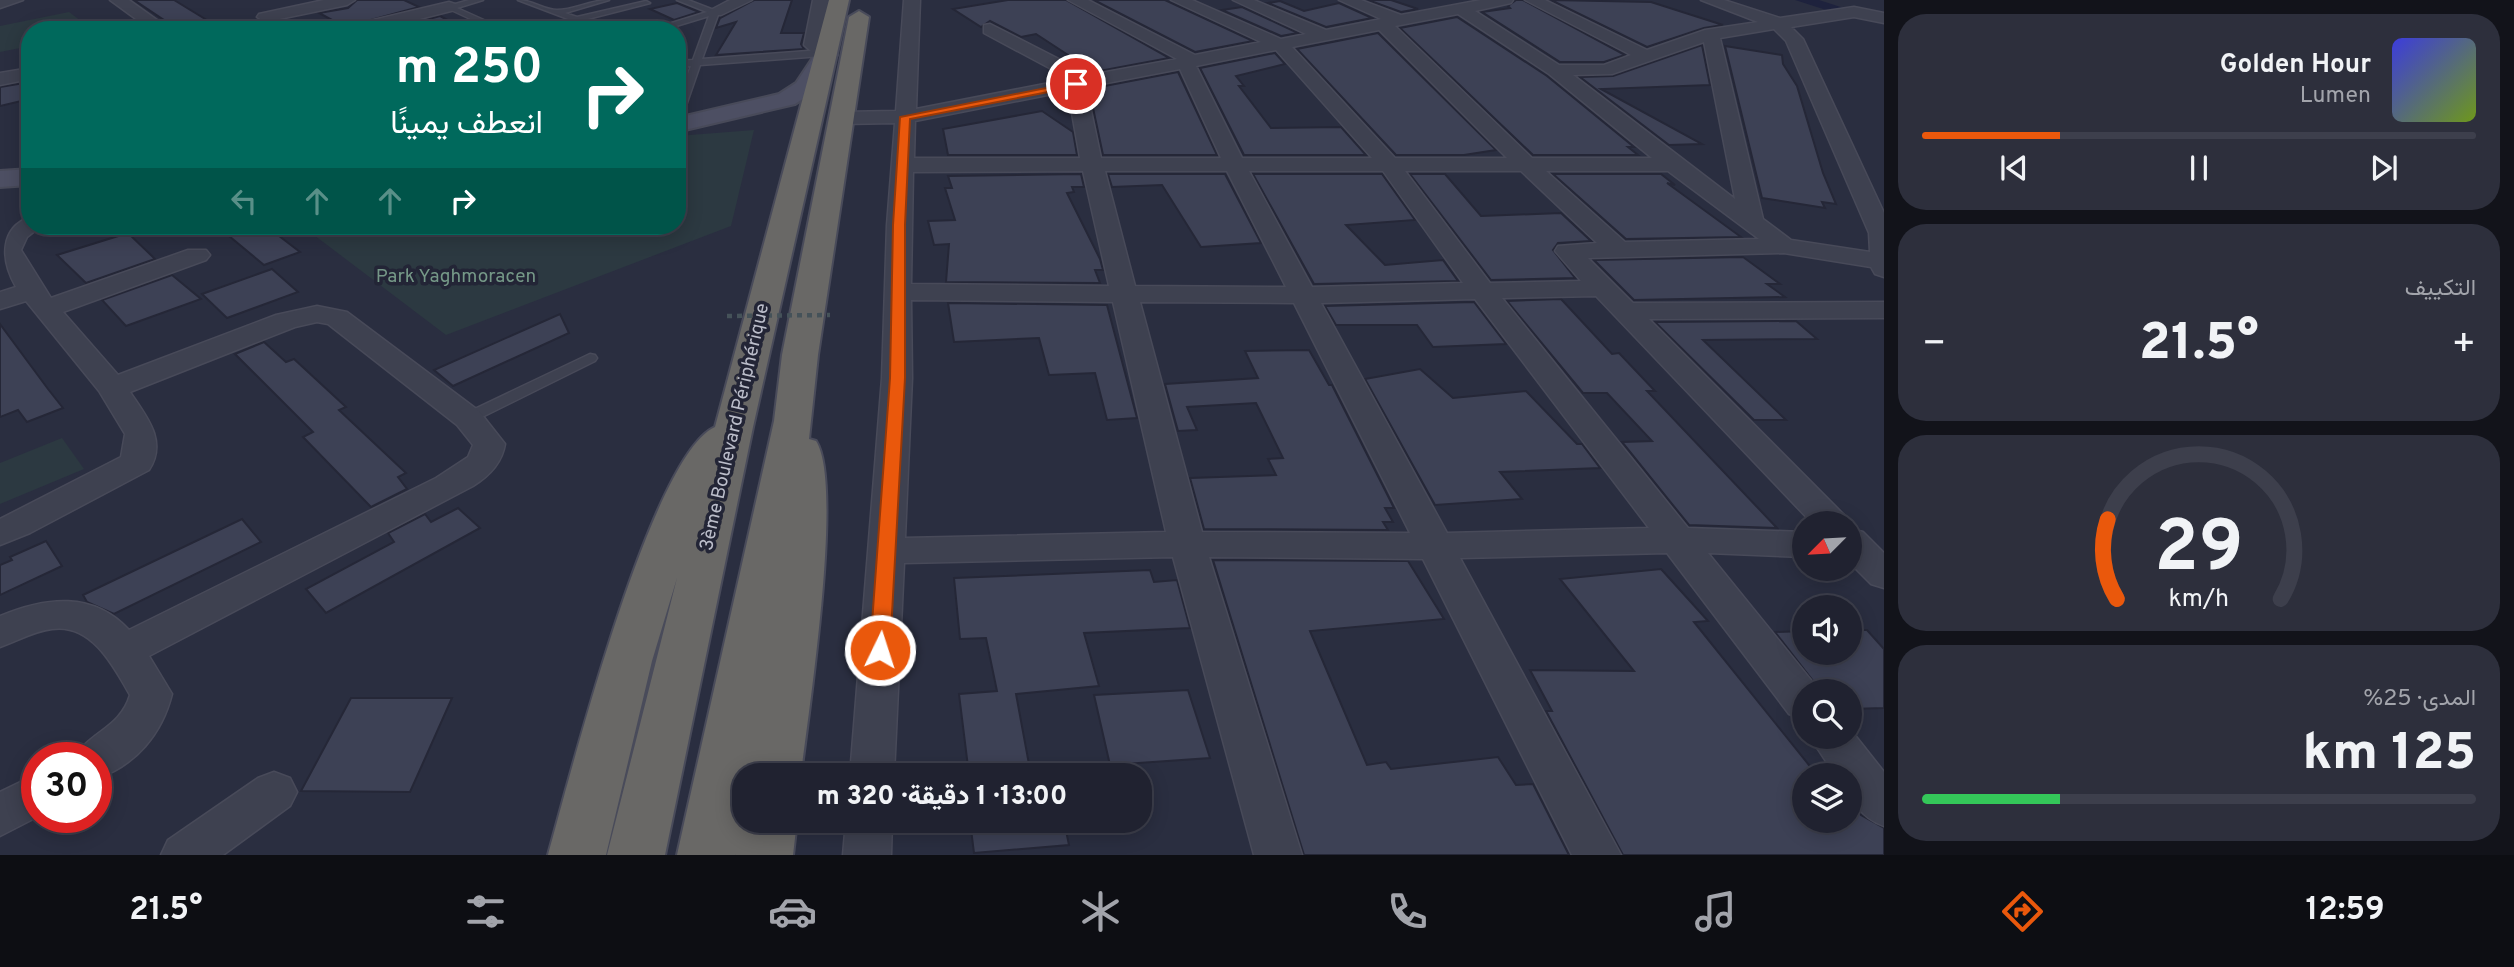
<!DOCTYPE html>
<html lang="ar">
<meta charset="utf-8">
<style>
body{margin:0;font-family:Overpass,Vazirmatn,sans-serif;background:#2d2f3c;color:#f1f3f6;direction:rtl;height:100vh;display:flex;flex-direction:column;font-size:26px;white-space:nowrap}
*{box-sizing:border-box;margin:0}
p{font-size:23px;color:#a2a4ab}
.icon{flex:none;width:38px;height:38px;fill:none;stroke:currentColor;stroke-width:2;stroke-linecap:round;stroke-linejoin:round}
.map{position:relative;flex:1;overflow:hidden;direction:ltr}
.details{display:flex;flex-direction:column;gap:14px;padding:14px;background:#12131a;width:630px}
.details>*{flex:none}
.hud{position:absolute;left:21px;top:21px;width:665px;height:214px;border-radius:28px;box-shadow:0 4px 18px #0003,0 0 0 2px #3d3f4c;direction:rtl;background:#00695c;color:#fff;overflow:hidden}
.needle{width:46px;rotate:246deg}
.fabs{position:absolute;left:1792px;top:511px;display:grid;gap:14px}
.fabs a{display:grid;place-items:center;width:70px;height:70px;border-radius:50%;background:#202230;box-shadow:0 4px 18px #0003,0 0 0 2px #3d3f4c;font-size:35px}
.speed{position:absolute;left:21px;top:742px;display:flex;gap:14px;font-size:35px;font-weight:700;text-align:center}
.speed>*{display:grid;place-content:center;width:91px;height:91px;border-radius:50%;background:#202230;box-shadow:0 4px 18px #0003,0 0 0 2px #3d3f4c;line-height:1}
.speed .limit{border:10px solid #d22;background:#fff;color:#111}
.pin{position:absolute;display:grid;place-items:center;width:60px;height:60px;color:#fff;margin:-30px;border:4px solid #fff;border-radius:50%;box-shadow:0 2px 7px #0007}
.me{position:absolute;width:77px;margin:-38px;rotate:4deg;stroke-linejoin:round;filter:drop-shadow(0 0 5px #0008)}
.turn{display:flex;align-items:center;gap:24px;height:147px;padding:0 28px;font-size:32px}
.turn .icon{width:91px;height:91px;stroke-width:2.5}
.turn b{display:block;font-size:49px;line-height:60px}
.lanes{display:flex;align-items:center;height:66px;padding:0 28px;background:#0003;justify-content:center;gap:35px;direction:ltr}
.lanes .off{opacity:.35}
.big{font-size:52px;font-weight:800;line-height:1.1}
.details .tile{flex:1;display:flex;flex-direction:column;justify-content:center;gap:10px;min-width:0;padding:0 24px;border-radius:28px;background:#2d2f3c}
.details .dial{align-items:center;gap:0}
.dial svg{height:182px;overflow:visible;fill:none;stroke:#3d3f4c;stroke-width:7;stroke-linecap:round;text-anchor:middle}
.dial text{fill:#f1f3f6;stroke:none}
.song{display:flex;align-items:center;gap:21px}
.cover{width:84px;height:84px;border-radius:10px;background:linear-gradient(135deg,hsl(240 70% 55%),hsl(80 70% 35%))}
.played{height:7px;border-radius:4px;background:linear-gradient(90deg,#ea580c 25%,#3d3f4c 25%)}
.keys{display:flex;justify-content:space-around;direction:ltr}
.heat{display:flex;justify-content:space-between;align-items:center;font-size:38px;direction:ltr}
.charge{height:10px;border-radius:5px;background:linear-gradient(90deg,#34c759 25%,#3d3f4c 0)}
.trip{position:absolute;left:732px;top:763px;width:420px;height:70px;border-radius:28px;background:#202230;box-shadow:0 4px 18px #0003,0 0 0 2px #3d3f4c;font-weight:800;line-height:70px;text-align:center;direction:rtl}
.dock{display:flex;height:112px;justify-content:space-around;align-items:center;background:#0d0e13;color:#a2a4ab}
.dock .icon{width:49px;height:49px}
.dock .current{color:#ea580c}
.dock b{font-size:32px;color:#f1f3f6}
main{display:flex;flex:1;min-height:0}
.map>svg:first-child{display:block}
.green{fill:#2c3941}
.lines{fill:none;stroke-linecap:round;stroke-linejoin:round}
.canal{fill:#1e223d;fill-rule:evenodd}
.building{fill:#3d4155;stroke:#252737;stroke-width:2}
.service-casing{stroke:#484a59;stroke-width:3}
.minor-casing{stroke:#484a59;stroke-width:3}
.secondary-casing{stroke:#484a59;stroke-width:4}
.trunk-casing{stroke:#494b5a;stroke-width:4}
.service{fill:#3e4150;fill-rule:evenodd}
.minor{fill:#3e4150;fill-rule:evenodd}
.secondary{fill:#4d4f63;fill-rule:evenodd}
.trunk{fill:#696866;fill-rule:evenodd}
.path-bridge{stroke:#455259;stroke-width:4.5;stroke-dasharray:5 5;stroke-linecap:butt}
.route{fill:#ea580c;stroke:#983908;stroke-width:2}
.labels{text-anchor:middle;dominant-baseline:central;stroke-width:7;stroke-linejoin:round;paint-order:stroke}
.park-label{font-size:19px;fill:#759887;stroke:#232536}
.street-label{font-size:19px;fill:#bbbdca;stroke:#232536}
</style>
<main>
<section class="details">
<div class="tile">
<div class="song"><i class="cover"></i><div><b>Golden Hour</b><p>Lumen</p></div></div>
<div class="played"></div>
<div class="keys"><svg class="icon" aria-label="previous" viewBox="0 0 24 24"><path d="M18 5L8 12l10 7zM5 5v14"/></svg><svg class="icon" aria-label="pause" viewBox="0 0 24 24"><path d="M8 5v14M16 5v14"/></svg><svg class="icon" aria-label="next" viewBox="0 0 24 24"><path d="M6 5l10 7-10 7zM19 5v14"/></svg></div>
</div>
<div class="tile"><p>التكييف</p>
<div class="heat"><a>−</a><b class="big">21.5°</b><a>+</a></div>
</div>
<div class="tile dial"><svg viewBox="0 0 100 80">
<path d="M14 69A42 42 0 1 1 86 69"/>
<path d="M14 69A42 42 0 0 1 10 34" stroke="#ea580c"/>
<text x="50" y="56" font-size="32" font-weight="700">29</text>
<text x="50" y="72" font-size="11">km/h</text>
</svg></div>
<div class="tile"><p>المدى · 25%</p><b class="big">125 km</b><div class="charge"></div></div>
</section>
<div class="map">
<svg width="1884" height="855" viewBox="0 0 1884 855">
<rect width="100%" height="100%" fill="#2a2e40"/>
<g class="green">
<polygon points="69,12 93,30 30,30 30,46 0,52 0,26"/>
<polygon points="754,130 731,226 446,335 302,226 677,226 677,136"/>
<polygon points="62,438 84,469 0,504 0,463"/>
</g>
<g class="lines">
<polygon class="canal" points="1795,0 1819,0 1856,12 1848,17"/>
</g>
<g class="building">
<polygon points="134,0 174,0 223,30 179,30"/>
<polygon points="357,0 404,0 419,7 345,27 319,13 348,8"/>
<polygon points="754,0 792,0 781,33 804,33 801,44 804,49 716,55 736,22 716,28 720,18"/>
<polygon points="1008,0 1066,0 1169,58 1094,72 1036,34 1021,37 990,21 981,27 953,9"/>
<polygon points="1094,0 1165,0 1253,41 1195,52"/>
<polygon points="1368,0 1391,0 1418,9 1401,12"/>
<polygon points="1516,0 1523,0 1625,55 1604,62 1560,62 1482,12 1510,8 1508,6"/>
<polygon points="1551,0 1651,2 1723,25 1704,28 1647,47"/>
<polygon points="1280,1 1304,11 1339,3 1372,18 1326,27 1268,3"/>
<polygon points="677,3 699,12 674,20 650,9"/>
<polygon points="1242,7 1298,33 1281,36 1222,10"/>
<polygon points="440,16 466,30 388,30"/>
<polygon points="1457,17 1547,76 1634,147 1628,147 1638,155 1533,155 1400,28"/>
<polygon points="1378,33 1496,150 1464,155 1396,155 1297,49"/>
<polygon points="1702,45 1710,85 1601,89 1702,144 1669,145 1580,77 1613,76"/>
<polygon points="1725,46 1782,55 1783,64 1797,86 1823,173 1836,204 1822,202 1825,208 1762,198"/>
<polygon points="1275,53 1285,64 1236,76 1244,86 1239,86 1271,128 1341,127 1366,155 1244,155 1200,68"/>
<polygon points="1178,72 1217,155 1103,155 1089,89"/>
<polygon points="30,82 30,99 0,106 0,87"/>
<polygon points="1042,111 1073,132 1077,155 948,155 943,129"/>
<polygon points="1081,174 1084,187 1072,187 1074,192 1067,193 1100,259 1103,270 1095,270 1100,283 946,282 949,244 934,245 928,221 955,220 945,188 952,188 948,176"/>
<polygon points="1108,174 1225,174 1261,243 1201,247 1162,185 1112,187"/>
<polygon points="1253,174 1382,174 1415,220 1346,225 1385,265 1443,260 1458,281 1314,284"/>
<polygon points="1410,174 1445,174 1481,216 1561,213 1591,241 1558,243 1553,250 1575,278 1491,280"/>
<polygon points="1553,174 1661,174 1675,185 1667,183 1741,237 1626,239"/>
<polygon points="217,226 266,226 300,252 264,265"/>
<polygon points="128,233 155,259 86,283 57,255"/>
<polygon points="1743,257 1780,284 1767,284 1785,297 1634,300 1594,260"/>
<polygon points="272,269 298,292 227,318 202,294"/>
<polygon points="172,275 201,299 126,326 102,300"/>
<polygon points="1561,299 1612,354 1619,353 1655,391 1647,391 1777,528 1689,525 1622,442 1652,441 1607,393 1583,393 1507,301"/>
<polygon points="1474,302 1506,344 1433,347 1417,325 1336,325 1325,306"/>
<polygon points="948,303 1107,305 1137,418 1107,420 1095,373 1049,375 1039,338 954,342"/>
<polygon points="560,314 569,333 453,386 434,370"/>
<polygon points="1796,321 1817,339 1703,340 1786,420 1754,420 1655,322"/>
<polygon points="0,324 48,389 63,408 27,422 18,410 0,417"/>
<polygon points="264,342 286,362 294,359 346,407 339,410 406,473 398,477 407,489 371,507 303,437 313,432 235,354"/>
<polygon points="1309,350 1329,385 1332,385 1394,508 1385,508 1393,522 1383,522 1388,530 1204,529 1190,478 1276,475 1268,459 1283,458 1256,403 1187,407 1197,430 1178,431 1165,384 1258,378 1245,351"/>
<polygon points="1420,369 1453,398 1526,391 1577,444 1582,444 1600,468 1500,472 1522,499 1435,505 1365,379"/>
<polygon points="458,508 480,528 326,613 306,589 394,542 388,533 425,514 431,522"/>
<polygon points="242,519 261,542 114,614 87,602 83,595"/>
<polygon points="46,541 62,566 0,595 0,565 12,560 10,557"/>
<polygon points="1213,560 1408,561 1444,619 1310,631 1367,765 1386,762 1391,769 1498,757 1516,785 1533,784 1569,855 1304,855"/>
<polygon points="1661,569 1708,621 1694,622 1817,775 1804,775 1804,821 1850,821 1850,794 1861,815 1884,828 1884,855 1623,855 1546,711 1552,711 1530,670 1634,671 1560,579"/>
<polygon points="1150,570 1154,582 1177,580 1190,628 1084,633 1099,686 1016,694 1031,775 969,775 959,694 997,691 986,638 960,639 954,578"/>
<polygon points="1850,630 1867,630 1884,649 1884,708 1850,709 1850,691 1821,691 1775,632 1804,631 1804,653 1850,653"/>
<polygon points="1188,690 1210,758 1110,765 1094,695"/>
<polygon points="351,698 452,698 410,792 301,791"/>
<polygon points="970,821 1064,821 1069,845 974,853"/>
</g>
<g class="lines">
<defs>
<g id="service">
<polygon points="469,0 483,0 457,8 506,30 494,30 445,7"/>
<path d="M 518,0 C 532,0 544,10 557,10 C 574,10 591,0 609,0 L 565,13 L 577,17 L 646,1 L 650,3 L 576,22 Z"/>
<polygon points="677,0 688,0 719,12 702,59 821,50 825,53 821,56 700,65 682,117 677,120 677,103 691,66 677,67 677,61 693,60 709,16 663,30 649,30 707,12"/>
<polygon points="590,354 595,355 597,358 595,361 474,421 468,423 460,418 462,415"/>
</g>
<g id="minor">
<polygon points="0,0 23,0 0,8"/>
<polygon points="110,0 129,0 171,30 151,30"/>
<polygon points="324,0 355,0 347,5 265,22 257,17 259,14"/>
<polygon points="730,0 752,0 721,15 709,15 707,12"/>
<polygon points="813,0 829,0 822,43 835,55 832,59 820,59 804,45"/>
<path d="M 904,0 L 920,0 L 916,109 L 1070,79 L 984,33 L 984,25 L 990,24 L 1090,75 L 1177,59 L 1068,0 L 1088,0 L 1195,55 L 1261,42 L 1171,0 L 1192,0 L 1281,39 L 1306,34 L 1233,0 L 1254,0 L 1326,30 L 1381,19 L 1339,0 L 1361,0 L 1401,15 L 1481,0 L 1513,0 L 1511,3 L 1475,11 L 1559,65 L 1604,65 L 1631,55 L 1525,0 L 1545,0 L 1647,50 L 1705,30 L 1758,22 L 1701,0 L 1724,0 L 1780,18 L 1854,7 L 1884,13 L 1884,23 L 1854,17 L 1791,27 L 1803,39 L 1884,213 L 1884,277 L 1875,274 L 1871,267 L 1784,253 L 1588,258 L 1633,303 L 1884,302 L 1884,318 L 1649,319 L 1844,515 L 1849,523 L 1812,523 L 1596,296 L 1502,298 L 1688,528 L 1804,532 L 1804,557 L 1708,553 L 1819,690 L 1804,691 L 1804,719 L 1789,714 L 1667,553 L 1460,558 L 1621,855 L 1572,855 L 1423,559 L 1209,557 L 1302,855 L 1254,855 L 1173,557 L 904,563 L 894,775 L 850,775 L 882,378 L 887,225 L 895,123 L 842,124 L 832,118 L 842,112 L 896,111 ZM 1458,14 L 1549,74 L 1652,158 L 1532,158 L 1395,26 ZM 1774,29 L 1786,41 L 1869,233 L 1870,252 L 1791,240 L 1763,219 L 1720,38 ZM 1379,30 L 1507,158 L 1395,158 L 1292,47 ZM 1704,42 L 1735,199 L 1573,75 L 1612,74 ZM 1276,50 L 1372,158 L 1242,158 L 1196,66 ZM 1180,69 L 1221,158 L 1101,158 L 1086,87 ZM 1068,91 L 1080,158 L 914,158 L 915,121 ZM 1083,171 L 1109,286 L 911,284 L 913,172 ZM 1105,171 L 1227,171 L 1286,287 L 1135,286 ZM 1249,171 L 1383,171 L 1463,283 L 1312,287 ZM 1405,171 L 1521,171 L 1597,243 L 1558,246 L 1555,251 L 1581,281 L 1490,283 ZM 1546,171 L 1668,171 L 1759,239 L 1625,242 ZM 1475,299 L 1649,528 L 1447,533 L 1321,303 ZM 911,300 L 1113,302 L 1166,532 L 905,538 L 912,378 ZM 1140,302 L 1294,303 L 1410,533 L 1202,532 Z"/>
<polygon points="449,2 455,4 455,10 376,30 346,30 348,26"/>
<polygon points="30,68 30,79 0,85 0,73"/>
<path d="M 30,217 L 30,226 L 41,226 L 27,237 L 21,250 L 51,298 L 188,250 L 206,250 L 210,255 L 206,260 L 63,312 L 118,375 L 276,315 L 317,306 L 347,312 L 479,411 L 505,444 C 502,463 489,476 473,486 L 149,656 L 172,694 C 162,734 136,765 96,779 L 96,758 L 75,758 C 88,732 120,729 130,695 C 113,665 91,623 52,629 C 34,631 17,641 0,647 L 0,616 C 46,597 93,591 129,630 L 436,478 L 468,457 L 473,445 L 457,425 L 328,324 L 317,322 L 295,327 L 130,392 C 146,416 168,441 149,470 L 30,533 L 0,545 L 0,519 L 121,457 L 125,434 L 99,391 L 26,301 L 0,309 L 0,292 L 16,287 C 0,259 0,228 30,217 Z"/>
<polygon points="1850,529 1863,532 1884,553 1884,588 1871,584 1850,563"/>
<path d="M 1850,729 L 1884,772 L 1884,826 C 1860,817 1850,801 1850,775 L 1835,775 L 1810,737 L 1850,737 Z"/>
<polygon points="274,772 290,778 297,792 290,806 223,855 161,855 168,840 258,778"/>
<polygon points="37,774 37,817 0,836 0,792"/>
<polygon points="846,821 892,821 891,855 843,855"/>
</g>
<g id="secondary">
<polygon points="826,49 837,55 812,93 795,104 685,130 677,128 677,118 779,94 796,83 818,50"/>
<polygon points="30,169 30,185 0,187 0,171"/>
</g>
<g id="trunk">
<path d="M 829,0 L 849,0 L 753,427 L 665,855 L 607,855 L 677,578 L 652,661 L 606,855 L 548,855 C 569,780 651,455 715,427 Z"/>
<path d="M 859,11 L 869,17 L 818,355 L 809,439 L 816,441 C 844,484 808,715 801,775 L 744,775 L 741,820 L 744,815 L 744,821 L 797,821 L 793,855 L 735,855 L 737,841 L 735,855 L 677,855 L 774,421 L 782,355 L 849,17 Z"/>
</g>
</defs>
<use href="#service" class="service-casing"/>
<use href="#minor" class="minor-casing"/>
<use href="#secondary" class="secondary-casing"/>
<use href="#trunk" class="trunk-casing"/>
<use href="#service" class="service"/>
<use href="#minor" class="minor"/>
<use href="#secondary" class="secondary"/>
<use href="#trunk" class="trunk"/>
<polyline class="path-bridge" points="727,316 830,315"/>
</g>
<polygon class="route" points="1076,82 1079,86 910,119 905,225 905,378 890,650 887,656 873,656 870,650 890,378 893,225 900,117"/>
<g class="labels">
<g class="park-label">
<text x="456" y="277">Park Yaghmoracen</text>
</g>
<g class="street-label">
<text transform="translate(735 427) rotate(-77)">3ème Boulevard Périphérique</text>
</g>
</g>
</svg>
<div class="fabs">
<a><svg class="needle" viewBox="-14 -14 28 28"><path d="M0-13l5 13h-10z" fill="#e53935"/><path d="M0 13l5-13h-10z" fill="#a2a4ab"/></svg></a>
<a><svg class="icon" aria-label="sound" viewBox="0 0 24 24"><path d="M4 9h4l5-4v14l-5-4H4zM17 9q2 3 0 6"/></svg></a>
<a><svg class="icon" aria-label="search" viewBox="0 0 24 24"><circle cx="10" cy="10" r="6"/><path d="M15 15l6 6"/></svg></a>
<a><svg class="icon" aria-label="layers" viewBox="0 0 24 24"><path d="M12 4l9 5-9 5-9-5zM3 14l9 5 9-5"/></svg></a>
</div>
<div class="speed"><div class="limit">30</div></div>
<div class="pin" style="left:1076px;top:84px;background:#d93025"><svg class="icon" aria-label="arrive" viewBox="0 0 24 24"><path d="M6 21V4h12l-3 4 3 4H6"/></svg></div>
<svg class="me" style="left:880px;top:650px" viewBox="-20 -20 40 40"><circle r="17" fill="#ea580c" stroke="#fff" stroke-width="3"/><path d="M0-11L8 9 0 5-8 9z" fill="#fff"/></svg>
<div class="trip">13:00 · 1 دقيقة · 320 m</div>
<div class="hud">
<div class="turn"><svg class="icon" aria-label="right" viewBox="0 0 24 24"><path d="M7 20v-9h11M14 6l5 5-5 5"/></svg><div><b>250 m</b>انعطف يمينًا</div></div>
<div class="lanes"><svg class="icon off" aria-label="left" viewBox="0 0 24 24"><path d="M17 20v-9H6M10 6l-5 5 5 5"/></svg><svg class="icon off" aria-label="ahead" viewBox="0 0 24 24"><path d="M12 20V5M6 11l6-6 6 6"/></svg><svg class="icon off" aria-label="ahead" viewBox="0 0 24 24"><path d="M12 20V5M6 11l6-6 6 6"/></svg><svg class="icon" aria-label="right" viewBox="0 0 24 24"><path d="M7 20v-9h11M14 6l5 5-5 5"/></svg></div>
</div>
</div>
</main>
<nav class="dock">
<b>12:59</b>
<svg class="icon current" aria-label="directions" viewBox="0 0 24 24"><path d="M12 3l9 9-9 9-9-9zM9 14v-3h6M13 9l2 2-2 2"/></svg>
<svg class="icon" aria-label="music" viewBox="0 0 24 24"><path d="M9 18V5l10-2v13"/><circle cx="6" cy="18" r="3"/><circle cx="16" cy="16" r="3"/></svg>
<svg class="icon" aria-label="phone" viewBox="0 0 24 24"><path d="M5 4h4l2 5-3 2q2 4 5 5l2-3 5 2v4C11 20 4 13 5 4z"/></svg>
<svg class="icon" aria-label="climate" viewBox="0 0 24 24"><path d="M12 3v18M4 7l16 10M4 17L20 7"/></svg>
<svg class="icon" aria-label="car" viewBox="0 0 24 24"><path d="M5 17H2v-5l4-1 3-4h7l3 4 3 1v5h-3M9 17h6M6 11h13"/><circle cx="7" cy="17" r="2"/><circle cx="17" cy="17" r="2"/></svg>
<svg class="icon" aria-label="filters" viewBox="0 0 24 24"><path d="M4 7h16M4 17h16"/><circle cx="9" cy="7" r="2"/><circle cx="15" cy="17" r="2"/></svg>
<b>21.5°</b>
</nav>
